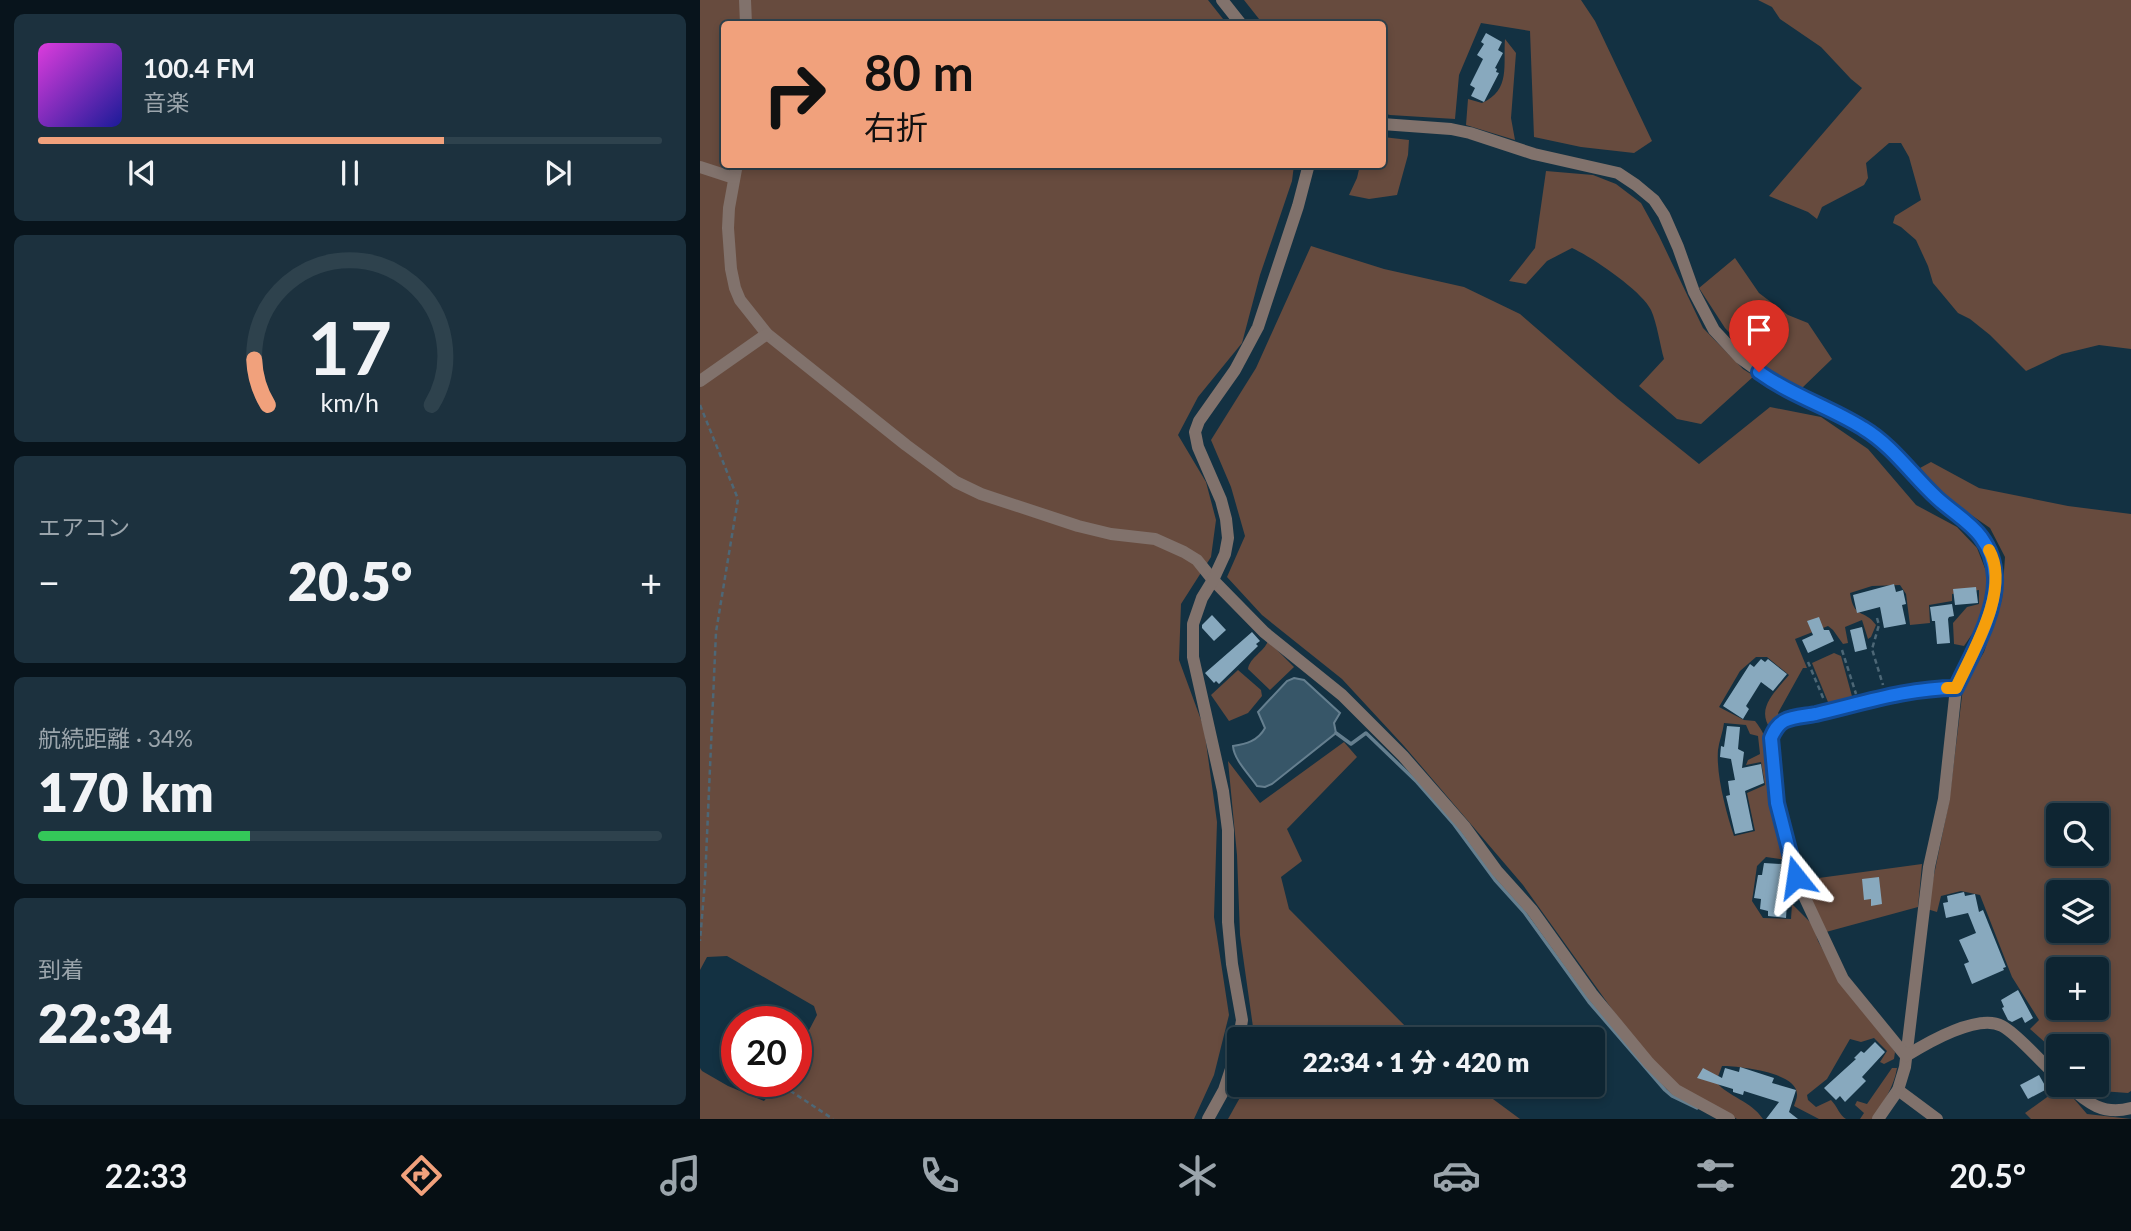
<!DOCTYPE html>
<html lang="ja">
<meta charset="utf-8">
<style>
body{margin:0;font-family:Lato,"Noto Sans JP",sans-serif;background:#1c313e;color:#f1f3f6;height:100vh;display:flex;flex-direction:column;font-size:26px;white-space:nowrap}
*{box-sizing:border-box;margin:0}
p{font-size:23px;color:#9ba5ac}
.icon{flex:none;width:38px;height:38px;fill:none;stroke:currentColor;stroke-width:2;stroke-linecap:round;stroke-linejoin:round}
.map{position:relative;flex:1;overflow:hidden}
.side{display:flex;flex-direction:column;gap:14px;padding:14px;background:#08141c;width:700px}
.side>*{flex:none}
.guide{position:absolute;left:21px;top:21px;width:665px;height:147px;border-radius:7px;box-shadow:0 4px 10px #0003,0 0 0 2px #2e424d;background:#f1a17c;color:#111;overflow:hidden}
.fabs{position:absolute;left:1346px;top:803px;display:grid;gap:14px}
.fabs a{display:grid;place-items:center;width:63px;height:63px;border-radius:7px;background:#0e2532;box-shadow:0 4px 10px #0003,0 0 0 2px #2e424d;font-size:35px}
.speed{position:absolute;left:21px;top:1006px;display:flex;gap:14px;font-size:35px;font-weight:700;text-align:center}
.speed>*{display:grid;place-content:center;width:91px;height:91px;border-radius:50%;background:#0e2532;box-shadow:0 4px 10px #0003,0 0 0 2px #2e424d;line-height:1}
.speed .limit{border:10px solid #d22;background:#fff;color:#111}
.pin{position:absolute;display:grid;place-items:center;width:60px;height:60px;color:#fff;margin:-72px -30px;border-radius:50% 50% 50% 0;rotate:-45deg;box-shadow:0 0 7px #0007}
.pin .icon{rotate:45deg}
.me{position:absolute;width:77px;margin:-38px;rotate:345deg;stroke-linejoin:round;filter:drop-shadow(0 0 5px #0008)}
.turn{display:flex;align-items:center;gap:24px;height:147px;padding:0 28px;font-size:32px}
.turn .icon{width:91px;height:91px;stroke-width:2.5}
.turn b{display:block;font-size:49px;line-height:60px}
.big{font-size:52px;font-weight:800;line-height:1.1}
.side .card{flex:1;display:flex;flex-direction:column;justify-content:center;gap:10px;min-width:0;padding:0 24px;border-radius:10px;background:#1c313e}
.side .dial{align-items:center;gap:0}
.dial svg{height:182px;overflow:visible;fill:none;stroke:#2e424d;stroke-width:7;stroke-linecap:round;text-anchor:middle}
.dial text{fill:#f1f3f6;stroke:none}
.song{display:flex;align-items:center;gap:21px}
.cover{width:84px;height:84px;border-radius:10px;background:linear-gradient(135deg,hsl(300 70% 55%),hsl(240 70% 35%))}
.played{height:7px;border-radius:4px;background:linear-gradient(90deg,#f1a17c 65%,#2e424d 65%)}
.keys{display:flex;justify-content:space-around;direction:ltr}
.heat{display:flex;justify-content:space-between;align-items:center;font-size:38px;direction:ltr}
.charge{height:10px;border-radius:5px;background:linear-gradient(90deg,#34c759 34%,#2e424d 0)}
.trip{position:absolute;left:527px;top:1027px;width:378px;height:70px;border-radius:7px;background:#0e2532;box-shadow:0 4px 10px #0003,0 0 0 2px #2e424d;font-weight:800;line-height:70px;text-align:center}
.tab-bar{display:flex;height:112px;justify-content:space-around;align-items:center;background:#060f14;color:#9ba5ac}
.tab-bar .icon{width:49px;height:49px}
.tab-bar .active{color:#f1a17c}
.tab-bar b{font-size:32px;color:#f1f3f6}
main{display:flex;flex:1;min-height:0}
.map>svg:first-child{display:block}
.green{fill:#674b3e;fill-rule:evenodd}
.water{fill:#375668;stroke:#657f8f;stroke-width:2}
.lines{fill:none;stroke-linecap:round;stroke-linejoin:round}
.stream{stroke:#657f8f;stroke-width:3.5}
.building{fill:#88a9be}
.path{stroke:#4d6776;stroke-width:2.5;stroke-dasharray:5 3.5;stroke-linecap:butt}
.minor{stroke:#81726c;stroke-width:12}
.route-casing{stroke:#114b97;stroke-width:18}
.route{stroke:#1a73e8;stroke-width:12}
.slow{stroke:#f59e0b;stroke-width:12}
</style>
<main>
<section class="side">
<div class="card">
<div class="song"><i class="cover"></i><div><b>100.4 FM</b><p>音楽</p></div></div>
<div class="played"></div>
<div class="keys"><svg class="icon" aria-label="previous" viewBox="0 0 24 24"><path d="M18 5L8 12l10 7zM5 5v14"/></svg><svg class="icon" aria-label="pause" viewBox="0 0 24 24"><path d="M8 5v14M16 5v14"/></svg><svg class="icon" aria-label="next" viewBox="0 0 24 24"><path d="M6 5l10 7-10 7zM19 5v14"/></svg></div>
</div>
<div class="card dial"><svg viewBox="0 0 100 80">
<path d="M14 69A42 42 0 1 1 86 69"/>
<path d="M14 69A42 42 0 0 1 8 49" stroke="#f1a17c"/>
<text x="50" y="56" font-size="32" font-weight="700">17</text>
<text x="50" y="72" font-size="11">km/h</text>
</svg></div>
<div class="card"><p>エアコン</p>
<div class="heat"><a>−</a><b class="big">20.5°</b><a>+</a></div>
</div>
<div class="card"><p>航続距離 · 34%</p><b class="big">170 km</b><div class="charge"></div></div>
<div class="card"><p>到着</p><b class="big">22:34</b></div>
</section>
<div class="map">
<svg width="1431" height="1119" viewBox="0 0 1431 1119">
<rect width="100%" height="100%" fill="#133142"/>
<g class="green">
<polygon points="0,0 508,0 527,24 24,24 24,164 594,165 592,181 560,275 542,343 498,397 478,435 506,482 516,520 511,557 481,604 479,660 504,728 517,822 514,917 529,1015 514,1075 494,1119 0,1119 0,1068 2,1071 28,1086 64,1101 80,1082 96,1082 96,1055 117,1015 114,1006 27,956 7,957 0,970"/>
<polygon points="544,0 881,0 895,21 952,141 934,153 881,147 834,137 830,31 781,23 759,75 755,119 690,115 683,113 682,24 563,24"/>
<polygon points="1058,0 1431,0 1431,349 1399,345 1362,354 1326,371 1290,335 1270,319 1258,313 1233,283 1228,266 1216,240 1201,227 1193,223 1195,216 1221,200 1209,157 1201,143 1189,143 1166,163 1168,178 1164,185 1122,207 1117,219 1108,212 1069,196 1162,88 1151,79 1121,47 1080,19 1072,7"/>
<path d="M 805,39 L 816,53 L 811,118 L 815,140 L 766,125 L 768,99 L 782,103 C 811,90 803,65 805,39 Z"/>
<polygon points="683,137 709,140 708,155 697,195 669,199 649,195 657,178 660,165 682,164"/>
<path d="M 846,171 L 893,175 L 916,184 L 941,203 L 959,236 L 1003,328 L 1043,369 L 1054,376 L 1001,424 L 977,419 L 939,386 L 964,359 C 960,345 957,323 951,310 C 942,291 892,257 872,248 L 847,261 L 826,284 L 809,281 L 835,248 Z"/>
<path d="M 611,246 L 684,269 L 764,287 L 820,314 L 918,399 L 999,464 L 1070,407 L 1121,417 L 1168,449 L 1216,505 L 1257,527 L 1277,548 L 1288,576 L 1287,600 L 1281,621 L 1264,646 L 1254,644 L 1253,623 L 1267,607 L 1279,604 L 1279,590 L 1252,594 L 1252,601 L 1229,605 L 1230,623 L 1210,625 L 1206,594 L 1200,585 L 1172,586 L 1150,593 C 1154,620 1164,608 1176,625 L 1171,637 L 1168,639 L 1162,620 L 1145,627 L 1148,643 L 1143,644 L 1133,630 L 1128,626 L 1095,639 L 1107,668 L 1103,668 L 1078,713 L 1081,718 L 1071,730 C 1055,708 1075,692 1089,675 L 1067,657 L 1056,657 L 1040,671 L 1019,707 L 1044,720 L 1055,721 C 1064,732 1070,745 1064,759 L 1068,767 L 1087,860 L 1066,857 L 1057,866 L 1052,901 L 1063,918 L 1091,919 L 1092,904 L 1113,925 L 1118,941 L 1127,957 L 1195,1052 L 1194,1059 L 1184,1064 L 1180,1062 L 1187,1051 L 1174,1038 L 1161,1042 L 1150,1039 L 1127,1079 L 1107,1095 L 1108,1100 L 1116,1107 L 1131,1100 C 1137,1106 1140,1116 1146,1119 L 1119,1119 L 1094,1106 C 1095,1102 1097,1099 1097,1095 C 1098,1072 1038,1066 1022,1066 L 1016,1082 C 1030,1098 1050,1100 1063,1119 L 1037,1119 L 982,1089 L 937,1044 L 823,885 L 704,746 L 642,679 L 562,615 L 527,577 L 545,536 L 531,487 L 511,440 L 556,368 ZM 1024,723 L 1046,725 L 1050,734 L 1058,736 L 1060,754 L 1048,760 L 1046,765 L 1061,762 L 1065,785 L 1047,793 L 1055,831 L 1034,836 C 1026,812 1016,775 1018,750 C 1019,741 1023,732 1024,723 Z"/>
<polygon points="1035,258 1059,293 1088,315 1108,323 1132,359 1102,388 1064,370 1025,328 999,288"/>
<path d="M 1231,462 L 1279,488 L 1368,506 L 1431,514 L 1431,1091 L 1428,1093 L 1401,1091 L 1394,1085 L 1396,1085 L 1396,1046 L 1358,1046 L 1358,1054 L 1330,1029 L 1339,1020 L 1312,977 L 1280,895 L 1261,891 L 1241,896 L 1237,912 L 1227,909 L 1249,802 L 1263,688 L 1284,652 L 1302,599 L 1305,557 L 1290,528 L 1248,499 L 1220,468 ZM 1358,816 L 1396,816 L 1396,854 L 1358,854 ZM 1358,892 L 1396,892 L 1396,931 L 1358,931 ZM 1358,970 L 1396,970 L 1396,1008 L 1358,1008 Z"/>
<path d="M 568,641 L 594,667 L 570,690 L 548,669 C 550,657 564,652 568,641 Z"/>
<polygon points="1134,653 1141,656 1153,700 1130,707 1112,663"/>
<polygon points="538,670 561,690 562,696 548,713 529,721 511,695"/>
<polygon points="644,742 657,757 587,829 602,861 581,877 589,909 718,1039 552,1039 553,1027 540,935 537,855 528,761 560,803"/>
<polygon points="1222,864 1218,907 1126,932 1110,902 1104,880"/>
<path d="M 1192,1068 L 1197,1068 C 1194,1087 1183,1103 1172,1119 L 1160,1119 L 1164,1113 L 1155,1105 L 1157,1101 L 1167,1104 Z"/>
<polygon points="547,1085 774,1085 820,1119 528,1119"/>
<polygon points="1360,1085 1362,1085 1387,1114 1431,1119 1331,1119 1325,1113 1350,1095"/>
</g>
<path class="water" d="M 594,678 L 604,680 L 640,713 L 634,723 L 636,733 L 572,784 L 565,787 L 557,786 C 549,774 534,760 533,746 C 546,744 558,741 565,728 L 558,712 L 587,681 Z"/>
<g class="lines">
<polyline class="stream" points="636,733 651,744 666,733 717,782 753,823 795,880 824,912 889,1002 965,1090 972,1096 997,1108"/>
</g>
<g class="building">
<polygon points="786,33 802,42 798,50 803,53 795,68 797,69 796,72 799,73 784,102 771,96 775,88 770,85 783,59 777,55 784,44 781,42"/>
<polygon points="1194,584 1196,592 1203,590 1206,604 1202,605 1206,624 1184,628 1180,607 1157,613 1153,595"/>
<polygon points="1276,587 1278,603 1255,605 1253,589"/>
<polygon points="1252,604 1254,616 1249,617 1248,619 1250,643 1237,644 1235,621 1232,621 1230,607"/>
<polygon points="512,615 526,630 514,641 502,628 502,625"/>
<polygon points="1119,617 1124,630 1129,630 1134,641 1108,653 1102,640 1113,635 1107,621"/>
<polygon points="1162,627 1167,649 1155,652 1150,630"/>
<polygon points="552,632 560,641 556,644 558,646 519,684 516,681 514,683 505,673"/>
<polygon points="1061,659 1065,662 1068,659 1087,674 1073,691 1061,682 1046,706 1049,709 1043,719 1023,706 1050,664 1054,667"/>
<polygon points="1027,726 1040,727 1038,749 1044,752 1042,768 1061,764 1064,783 1045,791 1053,830 1035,834 1026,796 1030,795 1028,781 1035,780 1031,759 1020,757 1021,746 1024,747"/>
<polygon points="1064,863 1081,864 1076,901 1087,903 1086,918 1068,916 1068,911 1060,909 1061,899 1054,898 1058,875 1062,875"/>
<polygon points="1179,877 1182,904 1171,906 1171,899 1164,900 1162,879"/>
<polygon points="1264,892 1265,896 1275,894 1279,912 1283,910 1306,967 1303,968 1304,970 1272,984 1264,964 1269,962 1259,940 1276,933 1268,913 1246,918 1243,903 1248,902 1247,896"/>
<polygon points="1318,990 1333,1018 1325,1023 1322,1017 1312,1022 1308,1020 1302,1008 1304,1007 1301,1000"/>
<polygon points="1175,1042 1185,1052 1162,1077 1166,1081 1145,1102 1140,1096 1136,1100 1124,1088 1156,1059 1154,1058 1161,1051 1164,1053"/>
<polygon points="1040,1067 1074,1078 1072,1083 1096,1090 1089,1112 1098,1119 1066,1119 1079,1102 1044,1091 1043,1095 1033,1092 1033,1089 997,1078 1003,1068 1022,1078 1025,1068 1039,1072"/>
<polygon points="1339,1075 1347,1089 1328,1099 1320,1085"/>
</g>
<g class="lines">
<g class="path">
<polyline points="0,405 38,499 16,632 5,881 0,941"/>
<polyline points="1177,618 1179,625 1172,649 1183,685"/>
<polyline points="1142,650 1156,694"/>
<polyline points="1108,662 1124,700"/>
<polyline points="83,1086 133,1119"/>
</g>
<g class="minor">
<polyline points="45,0 46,24"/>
<polyline points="522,0 541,24"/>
<polyline points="682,124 751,129 770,133 834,154 918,173 936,185 954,200 964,215 978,247 994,292 1014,330 1040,358 1079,386 1162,427 1183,441 1236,498 1281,537 1293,559 1296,580 1293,600 1286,622 1256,688 1244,799 1229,867 1205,1067 1198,1090 1178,1119"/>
<polyline points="37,164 29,208 28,228 31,269 35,288 40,300 67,334 206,445 256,482 281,494 378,526 411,534 455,539 484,552 497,560 513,580 564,632 642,695 703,756 765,827 797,871 832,910 892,994 949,1063 976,1090 1029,1119"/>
<polyline points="0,167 34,178"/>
<polyline points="0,381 67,334"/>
<path d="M 1256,688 C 1208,688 1164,703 1118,714 C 1106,717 1091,715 1081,723 C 1073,729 1071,737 1071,747 L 1077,803 L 1096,877 L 1104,896 L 1143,979 L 1206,1056 C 1227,1043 1278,1013 1302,1026 C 1319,1035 1341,1063 1358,1077"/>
<path d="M 1368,1085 C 1387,1103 1404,1116 1431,1108"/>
<polyline points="1198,1090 1237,1119"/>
<polyline points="508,1119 524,1090 537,1051 542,1020 532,964 528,922 528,830 523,791 493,657 493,624 502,598 513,580 525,554 528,538 526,519 521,500 498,447 495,432 499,421 535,370 558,327 598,206 609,164"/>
</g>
</g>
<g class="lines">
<defs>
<path id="route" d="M 1059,372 C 1092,396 1130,407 1163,428 C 1193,446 1212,475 1237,498 C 1251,511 1270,522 1281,537 C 1290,549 1294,562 1295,577 C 1297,612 1271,656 1256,688 C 1208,688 1163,703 1116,714 C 1106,716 1093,716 1084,721 C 1077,725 1074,731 1071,738 L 1077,803 L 1096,877"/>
</defs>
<use href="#route" class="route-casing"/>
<use href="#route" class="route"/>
<path class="slow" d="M 1247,688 L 1256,688 C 1273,651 1311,589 1289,550"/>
</g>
</svg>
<div class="fabs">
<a><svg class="icon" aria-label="search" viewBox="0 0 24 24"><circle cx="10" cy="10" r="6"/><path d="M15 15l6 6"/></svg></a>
<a><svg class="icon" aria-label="layers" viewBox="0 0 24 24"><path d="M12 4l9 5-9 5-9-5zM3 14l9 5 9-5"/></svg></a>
<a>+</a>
<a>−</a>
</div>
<div class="speed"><div class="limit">20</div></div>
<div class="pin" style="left:1059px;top:372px;background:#d93025"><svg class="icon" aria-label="arrive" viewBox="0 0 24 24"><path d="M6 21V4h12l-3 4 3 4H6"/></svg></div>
<svg class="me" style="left:1096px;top:877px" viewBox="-20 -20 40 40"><path d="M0-17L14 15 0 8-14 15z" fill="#1a73e8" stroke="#fff" stroke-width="4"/></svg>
<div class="trip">22:34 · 1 分 · 420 m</div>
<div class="guide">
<div class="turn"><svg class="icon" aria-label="right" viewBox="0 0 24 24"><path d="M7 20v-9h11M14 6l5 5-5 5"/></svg><div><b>80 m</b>右折</div></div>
</div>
</div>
</main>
<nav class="tab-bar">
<b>22:33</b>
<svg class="icon active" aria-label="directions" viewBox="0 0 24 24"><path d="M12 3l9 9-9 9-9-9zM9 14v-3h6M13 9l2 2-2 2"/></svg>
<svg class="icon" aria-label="music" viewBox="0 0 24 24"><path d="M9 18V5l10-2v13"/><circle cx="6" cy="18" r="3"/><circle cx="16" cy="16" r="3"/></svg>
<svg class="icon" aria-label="phone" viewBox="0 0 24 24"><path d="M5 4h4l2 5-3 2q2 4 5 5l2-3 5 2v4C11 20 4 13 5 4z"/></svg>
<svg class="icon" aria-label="climate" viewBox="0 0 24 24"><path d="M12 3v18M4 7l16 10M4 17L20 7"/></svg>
<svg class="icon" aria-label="car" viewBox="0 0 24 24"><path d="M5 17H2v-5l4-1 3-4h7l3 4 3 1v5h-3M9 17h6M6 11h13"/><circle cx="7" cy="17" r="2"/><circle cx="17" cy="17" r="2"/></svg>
<svg class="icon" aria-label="filters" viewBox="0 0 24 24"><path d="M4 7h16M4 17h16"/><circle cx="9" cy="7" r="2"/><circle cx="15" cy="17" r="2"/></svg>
<b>20.5°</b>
</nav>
